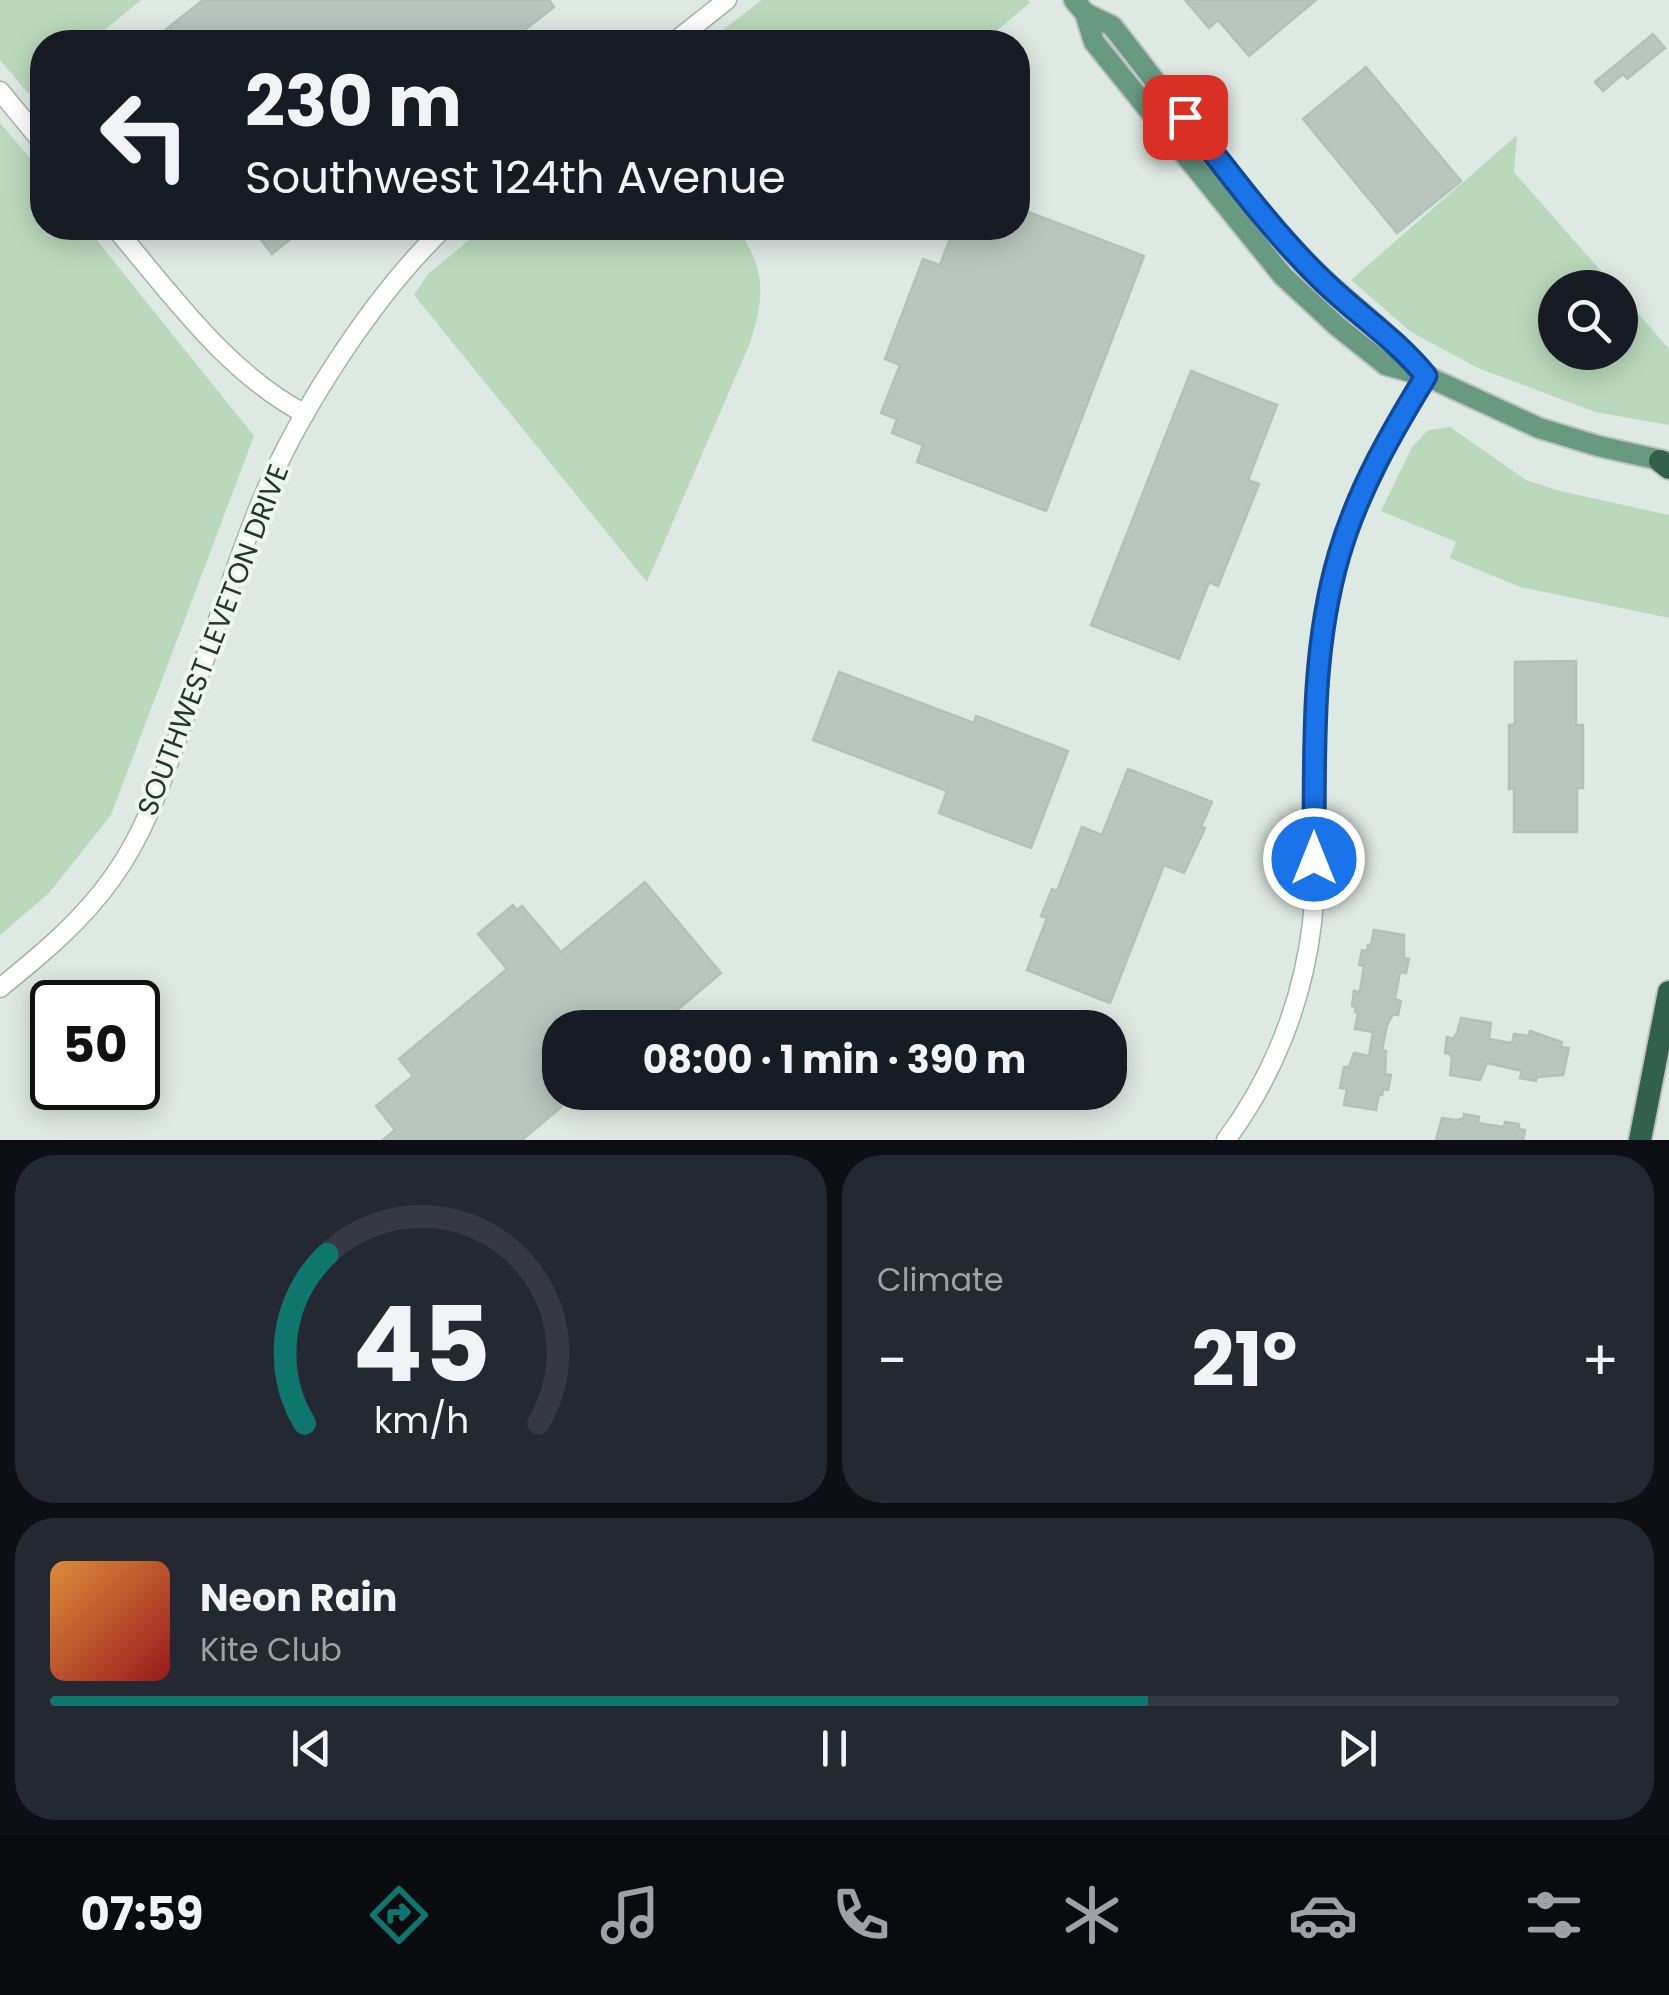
<!DOCTYPE html>
<meta charset="utf-8">
<style>
body{margin:0;font-family:Poppins,sans-serif;background:#242831;color:#f1f3f6;height:100vh;display:flex;flex-direction:column;font-size:38px;white-space:nowrap}
*{box-sizing:border-box;margin:0}
p{font-size:32px;color:#9ea1a6}
.icon{flex:none;width:55px;height:55px;fill:none;stroke:currentColor;stroke-width:2;stroke-linecap:round;stroke-linejoin:round}
.map{position:relative;height:1140px;overflow:hidden}
.drawer{display:flex;flex-direction:column;gap:15px;padding:15px;background:#0d0f14;flex:1}
.drawer>*{flex:none}
.banner{position:absolute;left:30px;top:30px;width:1000px;height:210px;border-radius:40px;box-shadow:0 5px 25px #0003;background:#171b24;color:#f1f3f6;overflow:hidden}
.tools{position:absolute;left:1538px;top:270px;display:grid;gap:20px}
.tools a{display:grid;place-items:center;width:100px;height:100px;border-radius:50%;background:#171b24;box-shadow:0 5px 25px #0003;font-size:50px}
.speed{position:absolute;left:30px;top:980px;display:flex;gap:20px;font-size:50px;font-weight:700;text-align:center}
.speed>*{display:grid;place-content:center;width:130px;height:130px;border-radius:50%;background:#171b24;box-shadow:0 5px 25px #0003;line-height:1}
.speed .limit{border:5px solid #111;border-radius:15px;background:#fff;color:#111}
.pin{position:absolute;display:grid;place-items:center;width:85px;height:85px;color:#fff;margin:-42px;border-radius:20px;box-shadow:0 5px 15px #0006}
.me{position:absolute;width:110px;margin:-55px;rotate:0deg;stroke-linejoin:round;filter:drop-shadow(0 0 8px #0008)}
.turn{display:flex;align-items:center;gap:35px;height:210px;padding:0 50px;font-size:45px}
.turn .icon{width:130px;height:130px;stroke-width:2.5}
.turn b{display:block;font-size:70px;line-height:85px}
.big{font-size:75px;font-weight:700;line-height:1.1}
.drawer .card{flex:1;display:flex;flex-direction:column;justify-content:center;gap:15px;min-width:0;padding:0 35px;border-radius:40px;background:#242831}
.drawer .dial{align-items:center;gap:0}
.dial svg{height:260px;overflow:visible;fill:none;stroke:#363941;stroke-width:7;stroke-linecap:round;text-anchor:middle}
.dial text{fill:#f1f3f6;stroke:none}
.song{display:flex;align-items:center;gap:30px}
.cover{width:120px;height:120px;border-radius:15px;background:linear-gradient(135deg,hsl(30 70% 55%),hsl(0 70% 35%))}
.played{height:10px;border-radius:5px;background:linear-gradient(90deg,#0f766e 70%,#363941 70%)}
.keys{display:flex;justify-content:space-around;direction:ltr}
.heat{display:flex;justify-content:space-between;align-items:center;font-size:55px;direction:ltr}
.drawer .tiles{flex:1;display:grid;gap:15px;grid-template-columns:1fr 1fr}
.card:last-child{grid-column:span 2}
.trip{position:absolute;left:542px;top:1010px;width:585px;height:100px;border-radius:40px;background:#171b24;box-shadow:0 5px 25px #0003;font-weight:700;line-height:100px;text-align:center}
.menu{display:flex;height:160px;justify-content:space-around;align-items:center;background:#090b0e;color:#9ea1a6}
.menu .icon{width:70px;height:70px}
.menu .on{color:#0f766e}
.menu b{font-size:45px;color:#f1f3f6}
.map>svg:first-child{display:block}
.green{fill:#bad8bc}
.building{fill:#b8c6be;stroke:#b3c2b8;stroke-width:2.5}
.lines{fill:none;stroke-linecap:round;stroke-linejoin:round}
.secondary-casing{stroke:#a0b4a8;stroke-width:21}
.primary-casing{stroke:#bdc3c0;stroke-width:24}
.highway-casing{stroke:#bdc3c0;stroke-width:26}
.secondary{stroke:#fff;stroke-width:18}
.primary{stroke:#689a82;stroke-width:20}
.highway{stroke:#31614c;stroke-width:22}
.route-casing{stroke:#114b97;stroke-width:25}
.route{stroke:#1a73e8;stroke-width:18}
.labels{text-anchor:middle;dominant-baseline:central;stroke-width:8;stroke-linejoin:round;paint-order:stroke}
.street-label{font-size:28px;fill:#22372d;stroke:#eff6f1}
</style>
<div class="map">
<svg width="1669" height="1140" viewBox="0 0 1669 1140">
<rect width="100%" height="100%" fill="#dfe9e3"/>
<g class="green">
<polygon points="0,0 141,0 90,42 42,42 42,81 28,93 0,60"/>
<polygon points="762,0 1028,0 1030,3 983,42 707,42"/>
<polygon points="0,123 42,172 42,228 87,228 254,436 111,815 49,893 0,935"/>
<polygon points="1517,135 1514,172 1615,287 1555,288 1555,352 1620,352 1620,293 1669,349 1669,425 1595,412 1478,368 1411,332 1351,280"/>
<path d="M 484,228 L 737,228 C 766,269 765,295 750,343 L 647,582 L 414,295 L 428,274 Z"/>
<polygon points="1450,427 1526,480 1560,491 1669,515 1669,618 1520,587 1450,558 1456,542 1381,511 1412,447 1428,430"/>
</g>
<g class="building">
<polygon points="203,0 549,0 554,7 509,42 150,42"/>
<polygon points="1185,0 1316,0 1249,56 1218,20 1209,28"/>
<polygon points="1653,34 1665,48 1627,79 1623,74 1603,91 1595,82"/>
<polygon points="1366,67 1461,181 1397,233 1303,119"/>
<polygon points="1018,208 1144,256 1046,511 917,462 923,445 892,433 897,419 881,413 900,365 885,359 923,259 940,265 954,228 1018,228"/>
<polygon points="252,228 304,228 272,254"/>
<polygon points="1191,371 1277,405 1248,480 1259,484 1218,586 1209,582 1179,659 1091,625"/>
<polygon points="1576,661 1576,725 1583,725 1583,788 1577,788 1577,832 1514,832 1514,788 1509,789 1509,725 1515,724 1515,662"/>
<polygon points="839,672 974,723 976,716 1068,751 1031,848 939,813 947,791 813,740"/>
<polygon points="1128,769 1212,802 1201,827 1205,828 1184,873 1164,865 1110,1003 1027,970 1047,918 1041,916 1052,889 1057,891 1082,827 1102,835"/>
<polygon points="645,882 721,973 656,1028 560,1028 560,1092 579,1092 522,1140 383,1140 395,1130 376,1106 413,1076 399,1059 507,969 478,934 513,905 517,910 522,906 561,952"/>
<polygon points="1374,930 1404,935 1404,958 1409,959 1406,973 1400,972 1395,999 1401,1001 1398,1015 1393,1014 1387,1025 1382,1050 1386,1051 1385,1074 1391,1075 1388,1090 1383,1089 1382,1095 1379,1095 1376,1110 1344,1105 1347,1089 1340,1088 1344,1067 1349,1067 1354,1053 1369,1056 1373,1032 1355,1029 1358,1013 1355,1012 1356,1007 1352,1006 1354,991 1360,992 1364,966 1359,965 1362,950 1367,951 1368,945 1371,945"/>
<polygon points="1461,1018 1491,1023 1489,1039 1512,1043 1514,1034 1529,1036 1530,1031 1562,1042 1561,1047 1569,1048 1563,1075 1537,1077 1536,1081 1520,1078 1522,1071 1487,1063 1480,1080 1450,1075 1452,1059 1450,1054 1445,1053 1447,1037 1453,1039 1457,1033"/>
<polygon points="1464,1114 1479,1117 1478,1123 1504,1127 1505,1122 1519,1124 1519,1129 1525,1130 1523,1140 1436,1140 1442,1118 1457,1120 1464,1118"/>
</g>
<g class="lines">
<defs>
<g id="secondary">
<polyline points="674,42 727,0"/>
<polyline points="0,91 42,142"/>
<path d="M 115,228 C 172,295 226,372 305,414"/>
<path d="M 0,988 C 42,954 82,921 113,877 C 146,831 163,778 182,725 C 209,650 232,571 263,497 C 301,408 374,295 444,228"/>
<path d="M 1226,1140 C 1273,1077 1303,1001 1312,923 C 1322,830 1308,736 1320,642 C 1333,544 1375,460 1426,376"/>
</g>
<g id="primary">
<polyline points="1074,0 1085,13 1094,42 1283,276 1337,326 1386,365 1426,376 1539,428 1598,446 1669,462"/>
<path d="M 1085,13 L 1112,26 C 1171,100 1227,180 1292,249 C 1334,294 1387,329 1426,376"/>
</g>
<g id="highway">
<polyline points="1660,461 1669,468"/>
<polyline points="1640,1140 1669,992"/>
</g>
</defs>
<use href="#secondary" class="secondary-casing"/>
<use href="#primary" class="primary-casing"/>
<use href="#highway" class="highway-casing"/>
<use href="#secondary" class="secondary"/>
<use href="#primary" class="primary"/>
<use href="#highway" class="highway"/>
</g>
<g class="lines">
<defs>
<path id="route" d="M 1185,117 C 1228,171 1269,228 1319,277 C 1355,313 1393,336 1426,376 C 1391,433 1358,490 1339,555 C 1310,654 1315,757 1314,859"/>
</defs>
<use href="#route" class="route-casing"/>
<use href="#route" class="route"/>
</g>
<g class="labels">
<g class="street-label">
<text transform="translate(213 640) rotate(-69)">SOUTHWEST LEVETON DRIVE</text>
</g>
</g>
</svg>
<div class="tools">
<a><svg class="icon" aria-label="search" viewBox="0 0 24 24"><circle cx="10" cy="10" r="6"/><path d="M15 15l6 6"/></svg></a>
</div>
<div class="speed"><div class="limit">50</div></div>
<div class="pin" style="left:1185px;top:117px;background:#d93025"><svg class="icon" aria-label="arrive" viewBox="0 0 24 24"><path d="M6 21V4h12l-3 4 3 4H6"/></svg></div>
<svg class="me" style="left:1314px;top:859px" viewBox="-20 -20 40 40"><circle r="17" fill="#1a73e8" stroke="#fff" stroke-width="3"/><path d="M0-11L8 9 0 5-8 9z" fill="#fff"/></svg>
<div class="trip">08:00 · 1 min · 390 m</div>
<div class="banner">
<div class="turn"><svg class="icon" aria-label="left" viewBox="0 0 24 24"><path d="M17 20v-9H6M10 6l-5 5 5 5"/></svg><div><b>230 m</b>Southwest 124th Avenue</div></div>
</div>
</div>
<section class="drawer">
<div class="tiles">
<div class="card dial"><svg viewBox="0 0 100 80">
<path d="M14 69A42 42 0 1 1 86 69"/>
<path d="M14 69A42 42 0 0 1 21 17" stroke="#0f766e"/>
<text x="50" y="56" font-size="32" font-weight="700">45</text>
<text x="50" y="72" font-size="11">km/h</text>
</svg></div>
<div class="card"><p>Climate</p>
<div class="heat"><a>−</a><b class="big">21°</b><a>+</a></div>
</div>
<div class="card">
<div class="song"><i class="cover"></i><div><b>Neon Rain</b><p>Kite Club</p></div></div>
<div class="played"></div>
<div class="keys"><svg class="icon" aria-label="previous" viewBox="0 0 24 24"><path d="M18 5L8 12l10 7zM5 5v14"/></svg><svg class="icon" aria-label="pause" viewBox="0 0 24 24"><path d="M8 5v14M16 5v14"/></svg><svg class="icon" aria-label="next" viewBox="0 0 24 24"><path d="M6 5l10 7-10 7zM19 5v14"/></svg></div>
</div>
</div>
</section>
<nav class="menu">
<b>07:59</b>
<svg class="icon on" aria-label="directions" viewBox="0 0 24 24"><path d="M12 3l9 9-9 9-9-9zM9 14v-3h6M13 9l2 2-2 2"/></svg>
<svg class="icon" aria-label="music" viewBox="0 0 24 24"><path d="M9 18V5l10-2v13"/><circle cx="6" cy="18" r="3"/><circle cx="16" cy="16" r="3"/></svg>
<svg class="icon" aria-label="phone" viewBox="0 0 24 24"><path d="M5 4h4l2 5-3 2q2 4 5 5l2-3 5 2v4C11 20 4 13 5 4z"/></svg>
<svg class="icon" aria-label="climate" viewBox="0 0 24 24"><path d="M12 3v18M4 7l16 10M4 17L20 7"/></svg>
<svg class="icon" aria-label="car" viewBox="0 0 24 24"><path d="M5 17H2v-5l4-1 3-4h7l3 4 3 1v5h-3M9 17h6M6 11h13"/><circle cx="7" cy="17" r="2"/><circle cx="17" cy="17" r="2"/></svg>
<svg class="icon" aria-label="filters" viewBox="0 0 24 24"><path d="M4 7h16M4 17h16"/><circle cx="9" cy="7" r="2"/><circle cx="15" cy="17" r="2"/></svg>
</nav>
